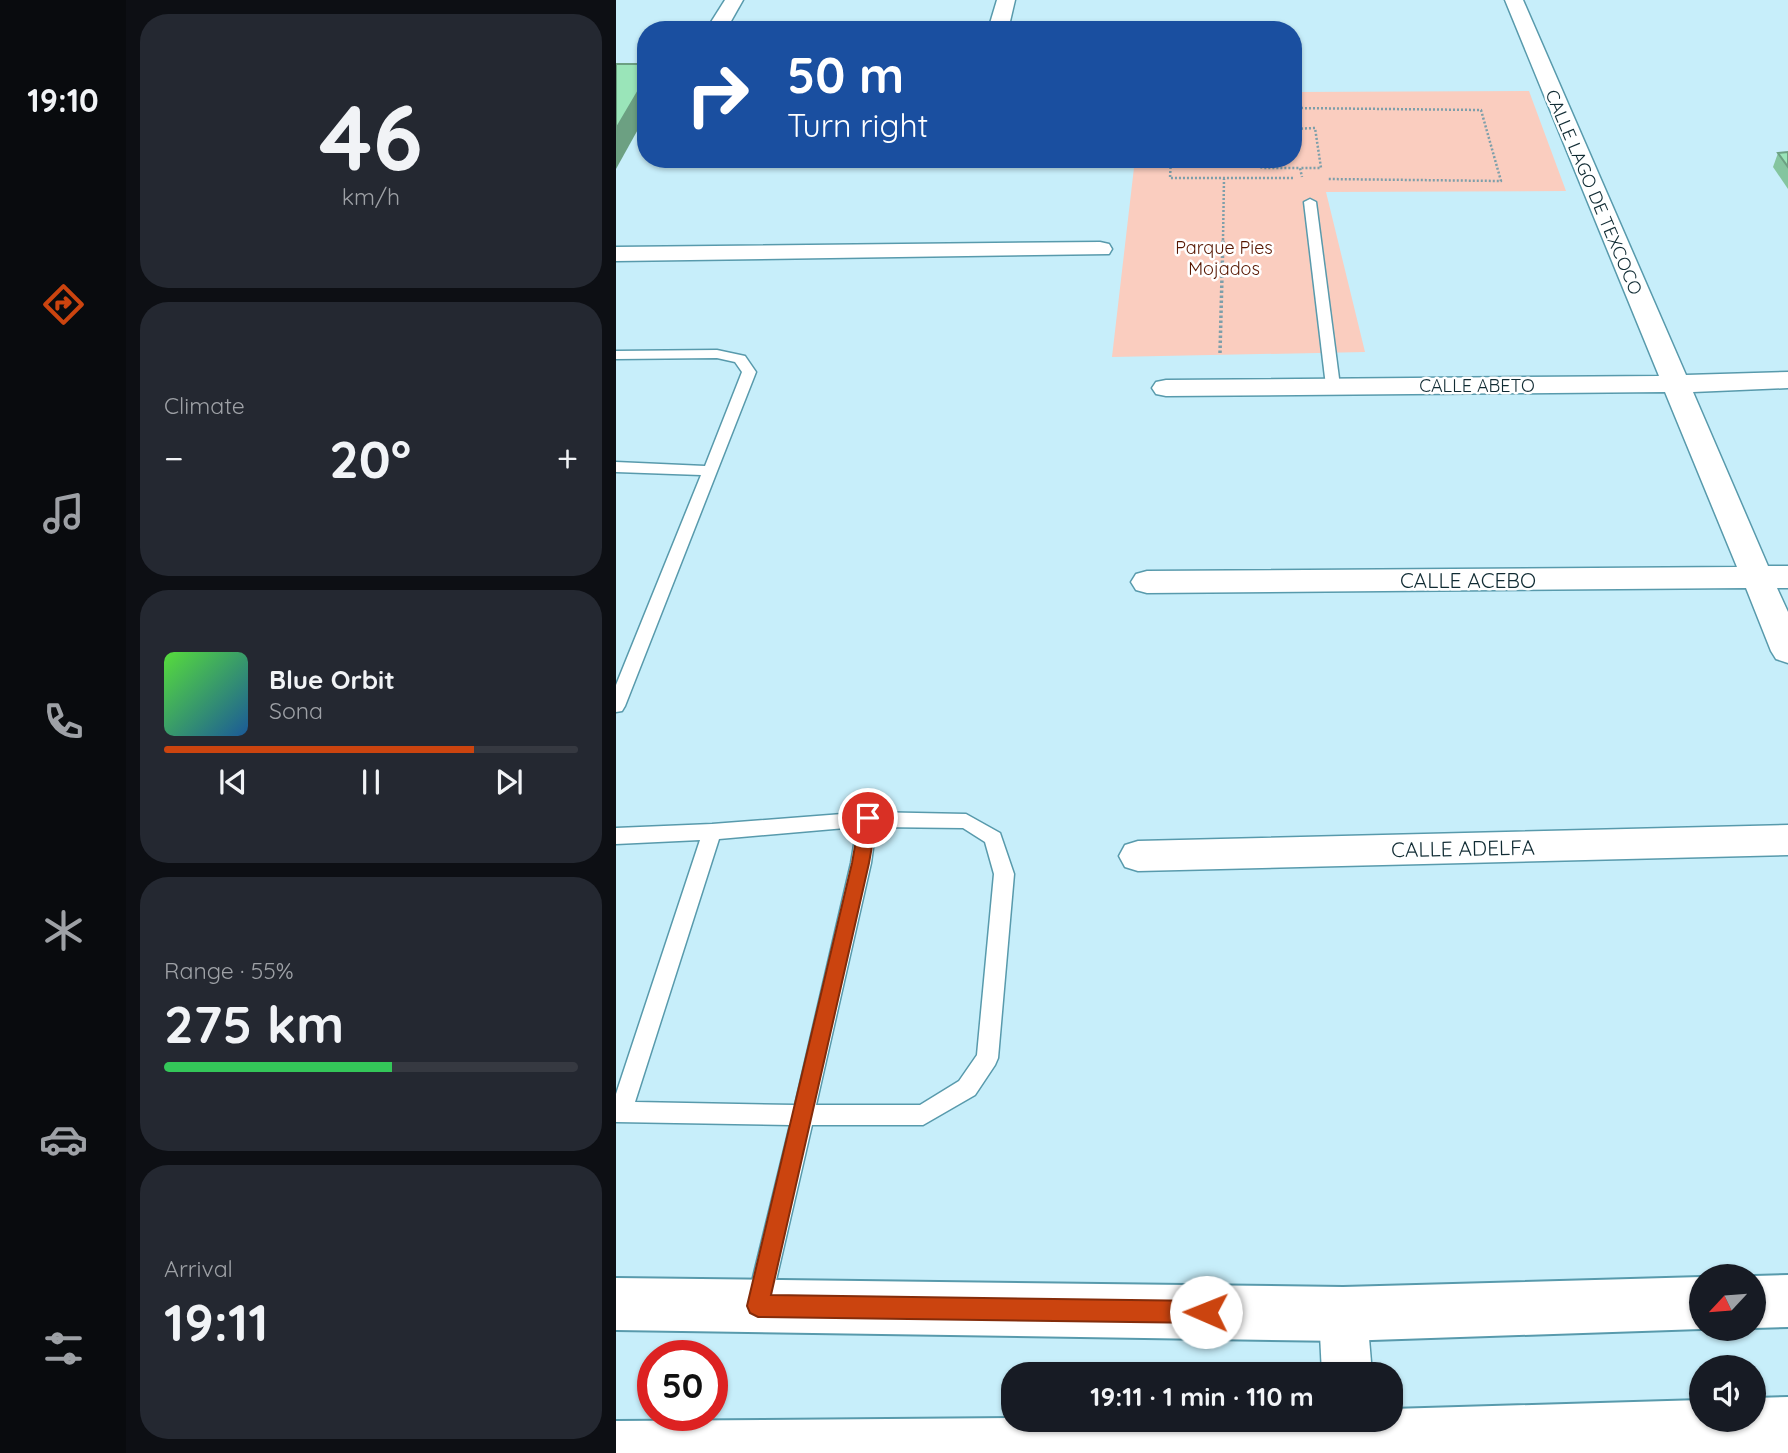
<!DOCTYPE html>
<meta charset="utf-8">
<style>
body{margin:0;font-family:Quicksand,sans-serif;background:#242831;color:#f1f3f6;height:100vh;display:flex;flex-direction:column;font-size:26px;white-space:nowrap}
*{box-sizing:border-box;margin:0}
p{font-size:23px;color:#9ea1a6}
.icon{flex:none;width:38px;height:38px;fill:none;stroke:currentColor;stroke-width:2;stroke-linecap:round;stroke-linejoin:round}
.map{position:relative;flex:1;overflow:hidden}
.details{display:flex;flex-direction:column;gap:14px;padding:14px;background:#0d0f14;width:490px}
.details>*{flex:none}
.banner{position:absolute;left:21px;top:21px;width:665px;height:147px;border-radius:28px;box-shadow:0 2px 5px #0004;background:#1a4fa0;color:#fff;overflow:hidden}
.needle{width:46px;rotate:244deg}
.buttons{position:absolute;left:1073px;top:1264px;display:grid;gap:14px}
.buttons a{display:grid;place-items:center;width:77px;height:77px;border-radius:50%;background:#171b24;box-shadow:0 2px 5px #0004;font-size:35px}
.speed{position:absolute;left:21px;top:1340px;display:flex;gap:14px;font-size:35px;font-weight:700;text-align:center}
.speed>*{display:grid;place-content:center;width:91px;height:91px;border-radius:50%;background:#171b24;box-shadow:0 2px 5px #0004;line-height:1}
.speed .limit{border:10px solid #d22;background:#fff;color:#111}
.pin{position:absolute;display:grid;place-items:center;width:60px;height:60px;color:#fff;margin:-30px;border:4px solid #fff;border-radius:50%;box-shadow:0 2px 7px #0007}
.me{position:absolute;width:77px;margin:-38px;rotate:271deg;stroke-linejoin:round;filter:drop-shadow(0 0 5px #0008)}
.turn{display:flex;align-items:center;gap:24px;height:147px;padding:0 35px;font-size:32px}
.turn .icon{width:91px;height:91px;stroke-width:2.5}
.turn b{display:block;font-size:49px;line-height:60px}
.big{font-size:52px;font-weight:700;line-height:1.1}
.details .widget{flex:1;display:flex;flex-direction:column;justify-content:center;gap:10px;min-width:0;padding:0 24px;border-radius:28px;background:#242831}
.details .dial{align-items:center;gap:0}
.dial b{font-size:91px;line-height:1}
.song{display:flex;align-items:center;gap:21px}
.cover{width:84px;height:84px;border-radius:10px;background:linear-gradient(135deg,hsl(110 70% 55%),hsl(210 70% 35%))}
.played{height:7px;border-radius:4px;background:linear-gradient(90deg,#cb440f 75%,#363941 75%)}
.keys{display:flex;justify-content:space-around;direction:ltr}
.heat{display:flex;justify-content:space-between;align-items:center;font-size:38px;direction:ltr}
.charge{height:10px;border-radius:5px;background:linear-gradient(90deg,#34c759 55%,#363941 0)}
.trip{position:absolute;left:385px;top:1362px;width:402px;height:70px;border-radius:28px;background:#171b24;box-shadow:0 2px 5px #0004;font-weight:700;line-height:70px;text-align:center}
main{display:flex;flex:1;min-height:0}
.menu{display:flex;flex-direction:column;width:126px;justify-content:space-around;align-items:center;background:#090b0e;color:#9ea1a6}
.menu .icon{width:49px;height:49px}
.menu .on{color:#cb440f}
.menu b{font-size:32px;color:#f1f3f6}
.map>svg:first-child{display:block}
.green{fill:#facdbf}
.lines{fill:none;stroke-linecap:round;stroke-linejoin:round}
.service-casing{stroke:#589aac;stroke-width:3}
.minor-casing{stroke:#589aac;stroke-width:3}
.secondary-casing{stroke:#589aac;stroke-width:4}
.path-far1{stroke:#7d9faa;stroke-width:2.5;stroke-dasharray:2 2;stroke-linecap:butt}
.path{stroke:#7d9faa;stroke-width:3.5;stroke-dasharray:2.5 2.5;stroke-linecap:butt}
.service{fill:#fff;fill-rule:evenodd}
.minor{fill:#fff;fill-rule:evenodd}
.secondary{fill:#fff;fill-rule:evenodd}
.wall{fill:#84c59f}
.shaded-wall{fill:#6ca082}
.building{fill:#9ae5b9;stroke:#6ca082;stroke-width:2}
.route{fill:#cb440f;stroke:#842c0a;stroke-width:2}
.labels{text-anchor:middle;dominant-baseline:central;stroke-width:5;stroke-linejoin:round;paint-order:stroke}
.far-street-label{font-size:18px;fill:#102b33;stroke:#fff}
.far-park-label{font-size:18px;fill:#571600;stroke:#fff}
.street-label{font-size:21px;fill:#102b33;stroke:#fff}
</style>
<main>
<nav class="menu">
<b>19:10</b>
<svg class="icon on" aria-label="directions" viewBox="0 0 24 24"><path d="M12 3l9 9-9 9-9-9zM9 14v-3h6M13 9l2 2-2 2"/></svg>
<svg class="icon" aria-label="music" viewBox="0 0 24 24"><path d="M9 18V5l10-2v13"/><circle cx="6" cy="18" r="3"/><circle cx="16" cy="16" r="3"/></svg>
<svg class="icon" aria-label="phone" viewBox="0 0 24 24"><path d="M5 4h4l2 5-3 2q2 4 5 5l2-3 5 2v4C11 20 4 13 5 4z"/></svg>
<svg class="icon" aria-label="climate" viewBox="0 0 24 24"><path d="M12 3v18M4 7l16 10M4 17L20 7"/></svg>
<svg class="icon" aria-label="car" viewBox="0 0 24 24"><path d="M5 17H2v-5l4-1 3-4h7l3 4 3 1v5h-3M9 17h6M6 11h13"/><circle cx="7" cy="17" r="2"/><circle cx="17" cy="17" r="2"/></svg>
<svg class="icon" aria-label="filters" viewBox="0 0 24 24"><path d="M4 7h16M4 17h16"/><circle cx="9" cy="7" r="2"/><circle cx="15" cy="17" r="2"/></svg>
</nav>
<section class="details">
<div class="widget dial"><b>46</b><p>km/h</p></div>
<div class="widget"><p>Climate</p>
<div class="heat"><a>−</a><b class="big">20°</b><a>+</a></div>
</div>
<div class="widget">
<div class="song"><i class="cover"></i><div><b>Blue Orbit</b><p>Sona</p></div></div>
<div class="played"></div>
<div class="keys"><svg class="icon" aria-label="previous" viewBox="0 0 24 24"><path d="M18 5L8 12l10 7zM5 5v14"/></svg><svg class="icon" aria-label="pause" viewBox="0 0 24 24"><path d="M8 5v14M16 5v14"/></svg><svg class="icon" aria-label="next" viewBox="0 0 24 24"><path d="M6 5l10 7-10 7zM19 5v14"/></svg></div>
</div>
<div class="widget"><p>Range · 55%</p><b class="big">275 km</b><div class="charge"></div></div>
<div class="widget"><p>Arrival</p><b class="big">19:11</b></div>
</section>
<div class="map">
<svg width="1172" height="1453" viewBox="0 0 1172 1453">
<rect width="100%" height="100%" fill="#c7eefa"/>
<polygon class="green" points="913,91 950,191 710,192 749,352 496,357 519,159 677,159 677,92"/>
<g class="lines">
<defs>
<g id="service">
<polygon points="694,199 700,202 724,386 717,390 710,386 688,202"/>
<polygon points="101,350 129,356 140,372 9,706 6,711 0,712 0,685 85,475 0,472 0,462 89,466 126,372 119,362 101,358 0,359 0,351"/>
<path d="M 252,812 L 350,814 L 384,833 L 398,874 L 382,1058 L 379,1065 L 359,1095 L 307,1125 L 196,1125 L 155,1302 L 151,1310 L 143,1314 L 135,1310 L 131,1302 L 174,1125 L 0,1122 L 0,1094 L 84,840 L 0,844 L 0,828 L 96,824 ZM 241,827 L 235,863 L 179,1105 L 19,1102 L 103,839 ZM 260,827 L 347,828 L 369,842 L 378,874 L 361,1055 L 343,1081 L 304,1105 L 200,1105 L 255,863 Z"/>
</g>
<g id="minor">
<polygon points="109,0 127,0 110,30 90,30"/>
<polygon points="381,0 399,0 392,30 372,30"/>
<polygon points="889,0 907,0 1070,375 1172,372 1172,388 1077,392 1152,566 1172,566 1172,588 1161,588 1172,612 1172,663 1160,659 1155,651 1130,588 531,593 520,590 515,582 520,574 531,571 1121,567 1049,392 550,396 540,394 536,388 540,382 550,380 1043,376"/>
<polygon points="484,242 493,244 496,249 493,254 0,261 0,247"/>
<polygon points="1172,825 1172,855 522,871 509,867 503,856 509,845 522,841"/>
<polygon points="727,1290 744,1297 751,1314 756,1374 706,1374 703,1314 710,1297"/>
</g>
<g id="secondary">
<polygon points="1172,1275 1172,1327 1138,1328 1138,1276"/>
<polygon points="1085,1277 1085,1328 1088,1328 1085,1329 727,1341 0,1330 0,1278 727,1287"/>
<polygon points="1172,1397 1172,1453 0,1453 0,1421 397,1418 775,1419 775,1409 1085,1400 1085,1419 1138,1419 1138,1398"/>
</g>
</defs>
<use href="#service" class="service-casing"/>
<use href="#minor" class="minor-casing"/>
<use href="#secondary" class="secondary-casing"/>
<g class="path-far1">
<polyline points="677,108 865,110 885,181 711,179"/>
<polyline points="680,109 683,129"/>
<polyline points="677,129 699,128 705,168 684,168"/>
<polyline points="555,159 554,178 678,178"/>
<polyline points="574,159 602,166 627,159"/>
<polyline points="621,162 648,168 684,168 686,177"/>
<polyline points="607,240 608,179"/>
</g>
<polyline class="path" points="604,353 607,238"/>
<use href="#service" class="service"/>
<use href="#minor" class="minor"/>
<use href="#secondary" class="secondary"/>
</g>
<polygon class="wall" points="1172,152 1172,189 1157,167 1162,153"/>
<polygon class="shaded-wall" points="30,78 30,115 0,169 0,129"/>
<g class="building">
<polygon points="0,64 30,64 30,78 0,129"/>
<polygon points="1172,152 1172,167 1162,153"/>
</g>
<polygon class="route" points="252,812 258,814 261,818 253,863 155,1295 590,1301 598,1304 601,1312 598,1320 590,1323 142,1317 134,1313 131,1306 236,863 244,818 246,814"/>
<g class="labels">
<g class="far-street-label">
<text transform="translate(978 192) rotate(67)">CALLE LAGO DE TEXCOCO</text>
<text x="861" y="385">CALLE ABETO</text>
</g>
<g class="far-park-label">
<text x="608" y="247">Parque Pies<tspan x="608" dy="21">Mojados</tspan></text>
</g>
<g class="street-label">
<text x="852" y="580">CALLE ACEBO</text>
<text transform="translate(847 848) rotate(-1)">CALLE ADELFA</text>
</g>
</g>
</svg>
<div class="buttons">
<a><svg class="needle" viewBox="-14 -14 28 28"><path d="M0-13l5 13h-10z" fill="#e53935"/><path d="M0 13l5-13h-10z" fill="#9ea1a6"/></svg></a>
<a><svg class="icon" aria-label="sound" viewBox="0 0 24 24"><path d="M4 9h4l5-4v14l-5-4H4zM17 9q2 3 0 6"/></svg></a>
</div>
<div class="speed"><div class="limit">50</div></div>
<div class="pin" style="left:252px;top:818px;background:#d93025"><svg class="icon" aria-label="arrive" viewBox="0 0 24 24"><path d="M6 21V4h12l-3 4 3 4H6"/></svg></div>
<svg class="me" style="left:590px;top:1312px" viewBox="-20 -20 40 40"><circle r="19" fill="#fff"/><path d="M0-13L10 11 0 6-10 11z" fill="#cb440f"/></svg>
<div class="trip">19:11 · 1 min · 110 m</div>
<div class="banner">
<div class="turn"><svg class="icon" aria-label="right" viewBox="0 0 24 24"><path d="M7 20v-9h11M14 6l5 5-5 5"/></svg><div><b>50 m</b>Turn right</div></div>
</div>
</div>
</main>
